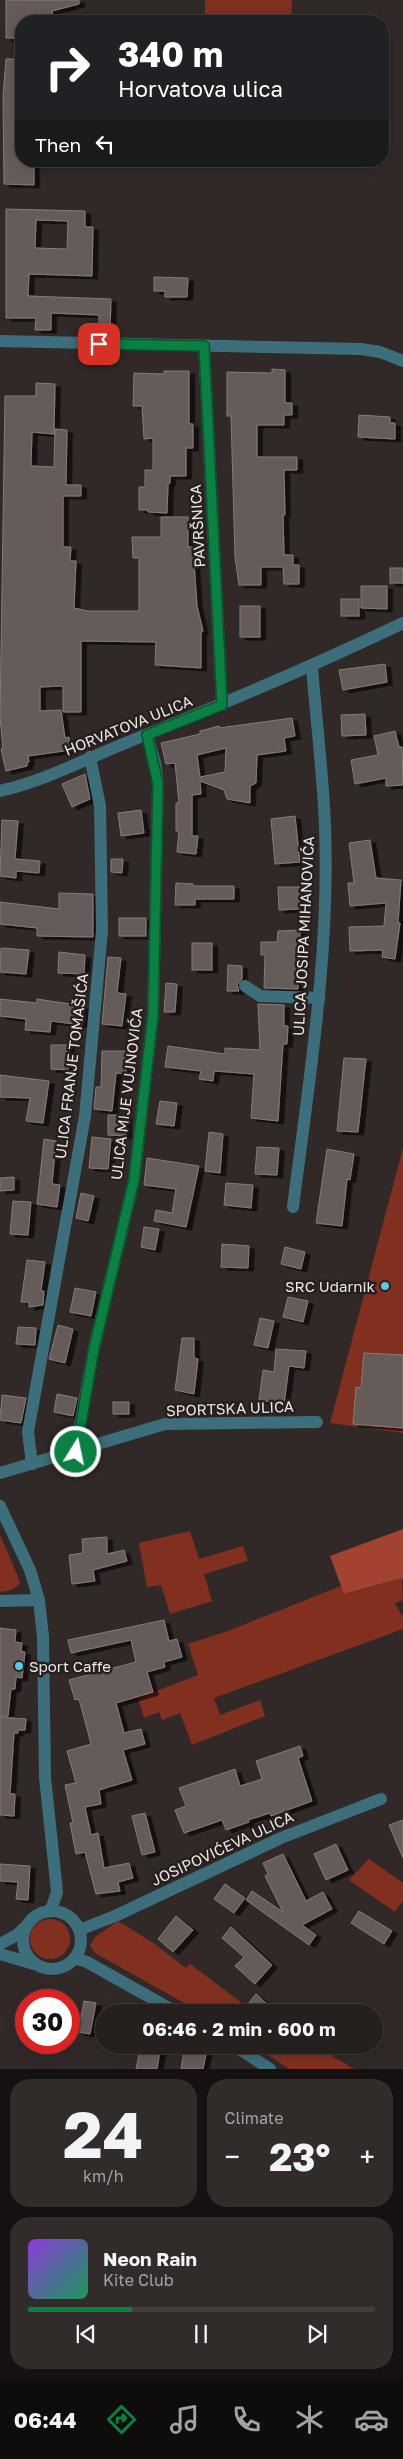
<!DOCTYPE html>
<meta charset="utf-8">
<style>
body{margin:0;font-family:"Golos Text",sans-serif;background:#312c2a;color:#f1f3f6;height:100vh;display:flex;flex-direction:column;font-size:19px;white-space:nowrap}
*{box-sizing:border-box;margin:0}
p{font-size:16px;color:#a3a2a4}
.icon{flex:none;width:28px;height:28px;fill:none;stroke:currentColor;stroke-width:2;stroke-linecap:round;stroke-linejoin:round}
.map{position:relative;height:2069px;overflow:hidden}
.details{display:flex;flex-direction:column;gap:10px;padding:10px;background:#141110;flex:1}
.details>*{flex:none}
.hud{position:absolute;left:15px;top:15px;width:374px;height:152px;border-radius:20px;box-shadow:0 2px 12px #0003,0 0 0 1px #423d3b;background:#202124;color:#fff;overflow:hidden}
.speed{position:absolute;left:15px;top:1989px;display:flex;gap:10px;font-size:25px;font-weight:700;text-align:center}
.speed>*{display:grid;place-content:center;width:65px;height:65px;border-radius:50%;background:#251f1d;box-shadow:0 2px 12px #0003,0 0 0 1px #423d3b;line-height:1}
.speed .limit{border:8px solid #d22;background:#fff;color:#111}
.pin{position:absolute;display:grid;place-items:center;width:42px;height:42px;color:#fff;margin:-21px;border-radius:10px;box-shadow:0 2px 8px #0006}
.me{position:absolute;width:55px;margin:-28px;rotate:10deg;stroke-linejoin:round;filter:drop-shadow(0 0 4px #0008)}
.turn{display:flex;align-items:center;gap:18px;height:105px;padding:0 20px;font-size:22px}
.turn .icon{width:65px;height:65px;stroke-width:2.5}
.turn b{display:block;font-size:35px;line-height:42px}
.then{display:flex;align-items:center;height:48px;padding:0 20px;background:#0003;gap:10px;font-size:19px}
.big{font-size:38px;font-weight:700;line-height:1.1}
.details .tile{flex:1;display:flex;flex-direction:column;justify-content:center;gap:8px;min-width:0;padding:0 18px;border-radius:20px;background:#312c2a}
.details .dial{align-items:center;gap:0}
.dial b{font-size:65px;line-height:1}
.song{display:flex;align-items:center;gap:15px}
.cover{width:60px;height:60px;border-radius:8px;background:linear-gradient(135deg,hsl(270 70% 55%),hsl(150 70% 35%))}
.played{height:5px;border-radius:2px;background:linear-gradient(90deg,#0b8043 30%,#423d3b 30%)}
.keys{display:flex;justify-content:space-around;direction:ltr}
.heat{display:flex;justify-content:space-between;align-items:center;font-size:28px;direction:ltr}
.details .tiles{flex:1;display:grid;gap:10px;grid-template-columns:1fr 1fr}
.tile:last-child{grid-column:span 2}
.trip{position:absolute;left:95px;top:2004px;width:288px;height:50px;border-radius:25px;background:#251f1d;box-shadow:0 2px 12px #0003,0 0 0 1px #423d3b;font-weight:700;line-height:50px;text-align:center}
.tab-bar{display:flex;height:80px;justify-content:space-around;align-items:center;background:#0f0c0c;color:#a3a2a4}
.tab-bar .icon{width:35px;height:35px}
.tab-bar .selected{color:#0b8043}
.tab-bar b{font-size:22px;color:#f1f3f6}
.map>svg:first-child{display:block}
.green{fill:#813020}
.forest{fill:#a24331}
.building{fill:#655c5a;stroke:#857b79;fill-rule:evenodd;filter:url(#shadow)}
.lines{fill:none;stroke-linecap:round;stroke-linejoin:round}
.street{stroke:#3c6f7b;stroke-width:12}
.route-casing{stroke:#07532c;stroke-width:12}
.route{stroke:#0b8043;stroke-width:9}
.poi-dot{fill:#57c9e2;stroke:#271f1e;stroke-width:2}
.labels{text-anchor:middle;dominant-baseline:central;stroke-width:5;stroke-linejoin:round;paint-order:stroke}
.street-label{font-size:15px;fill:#ebe6e4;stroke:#271f1e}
.poi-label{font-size:15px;fill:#ebe6e4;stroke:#271f1e;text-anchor:end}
</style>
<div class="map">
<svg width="403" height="2069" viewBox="0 0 403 2069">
<defs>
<filter id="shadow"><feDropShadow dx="5.5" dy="3" stdDeviation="0" flood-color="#0009"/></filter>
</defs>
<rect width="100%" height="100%" fill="#312927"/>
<g class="green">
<polygon points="205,0 292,0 291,21 205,21"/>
<polygon points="403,1148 403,1433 330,1423"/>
<polygon points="190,1531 199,1559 243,1546 248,1561 204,1574 212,1601 170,1614 161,1585 147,1587 139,1543"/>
<path d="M 0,1535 L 19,1579 L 20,1583 C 14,1590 9,1591 0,1592 Z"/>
<polygon points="402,1578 403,1600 395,1603 403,1617 403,1629 214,1698 220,1715 260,1700 265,1716 192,1745 180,1713 162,1720 159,1712 144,1718 138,1698 198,1675 188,1644 225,1632 341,1586 345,1594"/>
<polygon points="369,1859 403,1883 403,1901 395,1912 349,1880"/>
<circle cx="50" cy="1939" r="20"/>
<polygon points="118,1921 152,1942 186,1968 190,1964 254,2012 200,2012 95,1953 90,1946 95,1937"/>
<polygon points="253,2045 314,2045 354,2069 289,2069"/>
</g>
<polygon class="forest" points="403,1529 403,1582 402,1578 344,1594 330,1556"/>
<g class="building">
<polygon points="6,0 79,0 79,4 52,11 54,21 21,21 21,38 6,38"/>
<polygon points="6,59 21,59 21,161 34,161 34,185 4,184 3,96"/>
<path d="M 6,209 L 85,211 L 85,227 L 93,227 L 92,276 L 29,274 L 28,296 L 111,299 L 110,332 L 99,332 L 99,315 L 51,313 L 51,330 L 35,330 L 36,318 L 6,318 ZM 36,220 L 68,221 L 67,249 L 35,248 Z"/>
<polygon points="154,277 188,278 187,297 165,297 165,291 154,291"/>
<polygon points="272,369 285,370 285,403 292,403 292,415 284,415 284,425 257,425 257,457 297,457 297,470 284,470 285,515 283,515 284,555 293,555 293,565 299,565 299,584 284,584 283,567 261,567 261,585 239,585 235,557 231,416 227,416 227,372 272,373"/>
<polygon points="164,371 189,371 189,424 193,424 193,448 186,448 186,476 170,476 170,483 168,484 167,513 148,512 148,510 139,510 139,487 145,487 145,470 153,470 153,438 144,439 142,406 133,406 134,373 164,374"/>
<polygon points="36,383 55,384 54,434 32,432 31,466 54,467 55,429 67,430 66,485 81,485 81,496 63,496 63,547 71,547 70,561 76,561 74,608 88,611 139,611 139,558 133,558 132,537 161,537 161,517 188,517 188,547 193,547 197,606 203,631 201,632 201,668 155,665 156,642 81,641 81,712 63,712 63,686 40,687 40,711 61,710 65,738 69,737 71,750 28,756 29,762 27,763 27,766 6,771 1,749 3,749 0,717 5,396 36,396"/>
<polygon points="359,415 390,417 390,423 395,423 395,439 358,437"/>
<rect x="390" y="568" width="13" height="15"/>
<polygon points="361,586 387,586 387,609 361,608"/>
<rect x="341" y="599" width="18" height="17"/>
<rect x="240" y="606" width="20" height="31"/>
<polygon points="385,664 387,682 343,690 339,670"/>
<polygon points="365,714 366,735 342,736 341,715"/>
<path d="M 292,718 L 295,736 L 284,738 L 286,751 L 257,755 L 256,783 L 250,786 L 250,803 L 227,799 L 224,790 L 200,781 L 201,794 L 192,795 L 192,836 L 198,836 L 196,854 L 177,852 L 179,831 L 176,831 L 176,803 L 179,803 L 175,763 L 166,764 L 161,743 L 200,734 L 200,731 L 219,726 L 219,728 ZM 226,748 L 225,772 L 200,777 L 197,755 Z"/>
<polygon points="395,731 399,747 402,747 403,785 386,786 386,778 355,784 351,760 378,755 374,736"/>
<polygon points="85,774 90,799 72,807 62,784"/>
<polygon points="141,810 144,833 121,836 118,813"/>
<polygon points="295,816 300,862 275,864 271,819"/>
<polygon points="2,820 18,821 15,859 40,861 39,873 16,871 16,878 0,876"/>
<polygon points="370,840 376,878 401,880 398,923 400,923 395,959 382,957 383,950 350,951 349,927 384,926 386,903 350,906 348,883 354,883 349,843"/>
<polygon points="111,859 123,859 122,873 111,872"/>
<polygon points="176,883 193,884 193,886 234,886 234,899 195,899 195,905 175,905"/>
<polygon points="278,887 300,887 299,909 279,910"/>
<polygon points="59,893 93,894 93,937 37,936 37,928 0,924 0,902 59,909"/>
<rect x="119" y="918" width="27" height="18"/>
<polygon points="300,930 298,989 264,988 265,955 261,955 261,942 277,942 278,931"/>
<rect x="192" y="943" width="20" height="27"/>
<polygon points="1,948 29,950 26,974 0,972"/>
<polygon points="59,952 85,955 84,974 58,973"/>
<polygon points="108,957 121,958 117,993 126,994 122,1026 102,1024"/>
<polygon points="228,965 242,966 242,979 237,985 239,991 227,991"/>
<polygon points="166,983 177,984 175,1012 164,1012"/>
<polygon points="0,999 37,1003 37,999 83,1006 82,1025 51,1021 50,1032 25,1030 26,1019 0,1016"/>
<polygon points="258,1004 284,1005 284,1026 288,1026 287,1044 283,1044 278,1121 251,1118 254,1074 214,1071 213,1081 199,1079 201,1071 165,1067 168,1046 225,1054 225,1048 260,1050"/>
<polygon points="51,1045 69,1045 68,1070 51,1069"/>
<polygon points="102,1051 126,1051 126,1074 116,1073 112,1111 94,1109 96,1087 101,1087"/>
<polygon points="344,1058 366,1059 358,1132 337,1131"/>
<polygon points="0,1075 49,1081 43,1123 26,1121 30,1098 0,1097"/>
<polygon points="160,1101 177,1103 174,1126 156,1124"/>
<polygon points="108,1115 126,1115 126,1136 108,1135"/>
<polygon points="209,1132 223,1134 220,1173 205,1171"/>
<polygon points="92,1137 111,1139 108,1169 89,1168"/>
<polygon points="44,1139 56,1141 52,1184 60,1185 57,1207 37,1204"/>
<polygon points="257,1147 279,1148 277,1175 255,1174"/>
<polygon points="327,1149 354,1154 350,1180 347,1179 342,1226 316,1223"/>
<polygon points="147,1158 199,1166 186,1227 154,1221 156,1210 172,1213 176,1189 144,1185"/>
<polygon points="14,1177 14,1190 0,1191 0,1178"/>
<polygon points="226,1183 253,1185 251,1208 224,1205"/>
<polygon points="81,1193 94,1196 88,1221 76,1218"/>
<polygon points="13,1201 31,1202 28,1235 10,1234"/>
<polygon points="144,1227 159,1229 155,1250 141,1247"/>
<polygon points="222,1244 249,1246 248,1268 221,1267"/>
<polygon points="285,1247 305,1252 301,1269 281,1264"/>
<polygon points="27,1260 45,1262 41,1291 44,1291 43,1305 29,1307 29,1302 21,1302"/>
<polygon points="75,1288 96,1292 91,1316 70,1312"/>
<polygon points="288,1297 308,1301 303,1322 283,1317"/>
<polygon points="260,1318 274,1321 268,1348 254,1345"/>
<polygon points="58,1325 73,1329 65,1363 49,1359"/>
<polygon points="18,1327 36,1328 35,1345 16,1344"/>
<polygon points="182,1338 194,1338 194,1358 198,1359 194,1394 175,1390"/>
<polygon points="276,1349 306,1351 304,1368 289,1366 284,1404 259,1400 263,1370 274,1372"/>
<polygon points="364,1353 403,1355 403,1428 353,1424 356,1387 361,1388"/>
<polygon points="57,1394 77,1398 73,1416 54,1412"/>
<polygon points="2,1395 26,1398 21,1423 0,1420"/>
<rect x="113" y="1402" width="16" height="12"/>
<polygon points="107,1537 107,1554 124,1550 127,1561 93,1570 95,1581 72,1584 69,1555 83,1553 82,1539"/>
<polygon points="164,1620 169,1641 177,1639 182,1657 164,1662 165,1667 147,1672 153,1692 116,1703 124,1733 141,1729 145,1744 123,1750 132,1780 99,1790 101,1804 85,1807 91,1835 98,1833 104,1868 129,1863 133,1878 118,1882 120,1891 96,1894 85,1852 76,1854 70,1823 73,1823 65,1785 76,1783 67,1751 91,1744 79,1699 75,1700 69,1680 136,1662 131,1640 71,1653 68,1640"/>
<polygon points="0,1628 16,1630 15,1642 22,1643 21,1651 25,1652 22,1678 16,1677 15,1689 11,1689 8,1716 0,1716"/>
<polygon points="0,1717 26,1719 25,1730 18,1730 18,1733 14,1733 10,1794 15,1794 14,1816 0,1815"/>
<polygon points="300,1746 303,1756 298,1758 312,1801 271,1816 270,1813 248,1820 249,1822 226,1830 222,1820 184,1833 175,1810 186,1806 179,1788 235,1769 240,1786 262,1779 256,1761"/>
<polygon points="145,1813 155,1852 142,1855 132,1816"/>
<polygon points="403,1820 403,1858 389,1825"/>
<polygon points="336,1844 348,1870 326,1880 314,1854"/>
<polygon points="283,1854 306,1901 323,1892 332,1909 302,1925 316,1935 309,1945 246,1900 252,1891 283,1912 265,1876 268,1874 263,1863"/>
<polygon points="0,1864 30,1866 28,1900 16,1899 18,1882 0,1881"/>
<polygon points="225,1884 245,1898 234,1913 214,1899"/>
<polygon points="359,1911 392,1931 384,1944 351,1923"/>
<polygon points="176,1916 193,1930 173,1952 158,1939"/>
<polygon points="231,1927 272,1965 255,1984 235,1966 244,1957 222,1938"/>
<polygon points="256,1994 267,2004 259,2012 255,2012 247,2005"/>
<polygon points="84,2001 96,2003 90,2034 78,2032"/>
<polygon points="141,2045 161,2045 157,2069 136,2069"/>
<polygon points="185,2045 207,2049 203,2069 181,2069"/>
</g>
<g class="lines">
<g class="street">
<polyline points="0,341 361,349 380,352 403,361"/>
<polyline points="204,346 222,705"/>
<path d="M 0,791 C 44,781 86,759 128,742 C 221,705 313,666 403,623"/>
<polyline points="245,986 260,996 319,998"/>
<path d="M 293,1207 C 309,1081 330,953 325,826 C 323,773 316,719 312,667"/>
<polyline points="75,1452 94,1348 134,1180 153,1015 158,784 155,763 147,735"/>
<polyline points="32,1464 28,1432 85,1116 102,931 100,806 90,757"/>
<polyline points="0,1473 165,1424 317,1422"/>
<polyline points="0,1506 30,1570 39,1600 43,1637 45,1777 57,1892 51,1910"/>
<polyline points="0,1601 39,1600"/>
<circle cx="52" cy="1940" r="29"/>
<polyline points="79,1930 115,1916 281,1838 381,1799"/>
<polyline points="0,1944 17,1935 25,1927"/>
<polyline points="0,1954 34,1964"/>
<polyline points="75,1958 87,1962 176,2012"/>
<polyline points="233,2045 270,2069"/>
</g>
</g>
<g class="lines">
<defs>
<polyline id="route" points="76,1452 94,1348 134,1180 153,1015 158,784 147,735 222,705 204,346 99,344"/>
</defs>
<use href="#route" class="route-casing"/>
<use href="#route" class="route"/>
</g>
<g class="poi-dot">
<circle cx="385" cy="1286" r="5"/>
<circle cx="19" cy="1666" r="5"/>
</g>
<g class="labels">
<g class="street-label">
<text transform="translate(197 526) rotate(-93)">PAVRŠNICA</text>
<text transform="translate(128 725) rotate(-22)">HORVATOVA ULICA</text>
<text transform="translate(303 936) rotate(-87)">ULICA JOSIPA MIHANOVIĆA</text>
<text transform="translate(71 1066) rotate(-83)">ULICA FRANJE TOMAŠIĆA</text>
<text transform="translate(126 1094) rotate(-83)">ULICA MIJE VUJNOVIĆA</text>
<text transform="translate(230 1408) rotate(-2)">SPORTSKA ULICA</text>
<text transform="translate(222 1848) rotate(-25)">JOSIPOVIĆEVA ULICA</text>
</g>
<g class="poi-label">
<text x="375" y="1286">SRC Udarnik</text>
<text x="29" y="1666" text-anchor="start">Sport Caffe</text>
</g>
</g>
</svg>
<div class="speed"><div class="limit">30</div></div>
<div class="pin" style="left:99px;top:344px;background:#d93025"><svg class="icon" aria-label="arrive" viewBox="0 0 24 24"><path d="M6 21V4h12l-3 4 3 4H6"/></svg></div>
<svg class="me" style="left:76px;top:1452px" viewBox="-20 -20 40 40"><circle r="17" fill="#0b8043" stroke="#fff" stroke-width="3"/><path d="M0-11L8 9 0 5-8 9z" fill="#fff"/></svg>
<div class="trip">06:46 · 2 min · 600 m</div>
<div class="hud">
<div class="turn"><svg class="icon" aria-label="right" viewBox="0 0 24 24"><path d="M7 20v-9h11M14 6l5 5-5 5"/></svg><div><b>340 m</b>Horvatova ulica</div></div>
<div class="then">Then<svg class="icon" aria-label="left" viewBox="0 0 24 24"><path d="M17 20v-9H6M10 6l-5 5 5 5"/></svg></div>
</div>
</div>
<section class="details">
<div class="tiles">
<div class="tile dial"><b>24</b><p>km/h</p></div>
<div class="tile"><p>Climate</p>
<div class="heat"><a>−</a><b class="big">23°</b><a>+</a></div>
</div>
<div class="tile">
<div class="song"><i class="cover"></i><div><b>Neon Rain</b><p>Kite Club</p></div></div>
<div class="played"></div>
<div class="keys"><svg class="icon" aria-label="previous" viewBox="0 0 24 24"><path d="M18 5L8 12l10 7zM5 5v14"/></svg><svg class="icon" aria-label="pause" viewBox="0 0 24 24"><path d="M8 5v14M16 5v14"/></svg><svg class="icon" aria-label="next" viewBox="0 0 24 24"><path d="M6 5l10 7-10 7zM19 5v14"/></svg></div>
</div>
</div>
</section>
<nav class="tab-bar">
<b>06:44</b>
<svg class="icon selected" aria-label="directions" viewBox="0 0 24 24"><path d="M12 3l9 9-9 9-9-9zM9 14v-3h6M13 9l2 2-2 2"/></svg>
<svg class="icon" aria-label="music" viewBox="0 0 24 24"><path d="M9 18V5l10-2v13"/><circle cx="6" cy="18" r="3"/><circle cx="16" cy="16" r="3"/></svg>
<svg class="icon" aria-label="phone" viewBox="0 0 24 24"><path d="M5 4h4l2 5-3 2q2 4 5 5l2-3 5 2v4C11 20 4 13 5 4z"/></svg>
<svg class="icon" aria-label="climate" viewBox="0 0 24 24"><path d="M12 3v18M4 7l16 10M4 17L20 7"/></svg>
<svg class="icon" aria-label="car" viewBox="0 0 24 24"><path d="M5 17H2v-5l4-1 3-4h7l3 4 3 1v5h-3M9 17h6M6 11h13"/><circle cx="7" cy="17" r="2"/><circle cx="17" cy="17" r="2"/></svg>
</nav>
